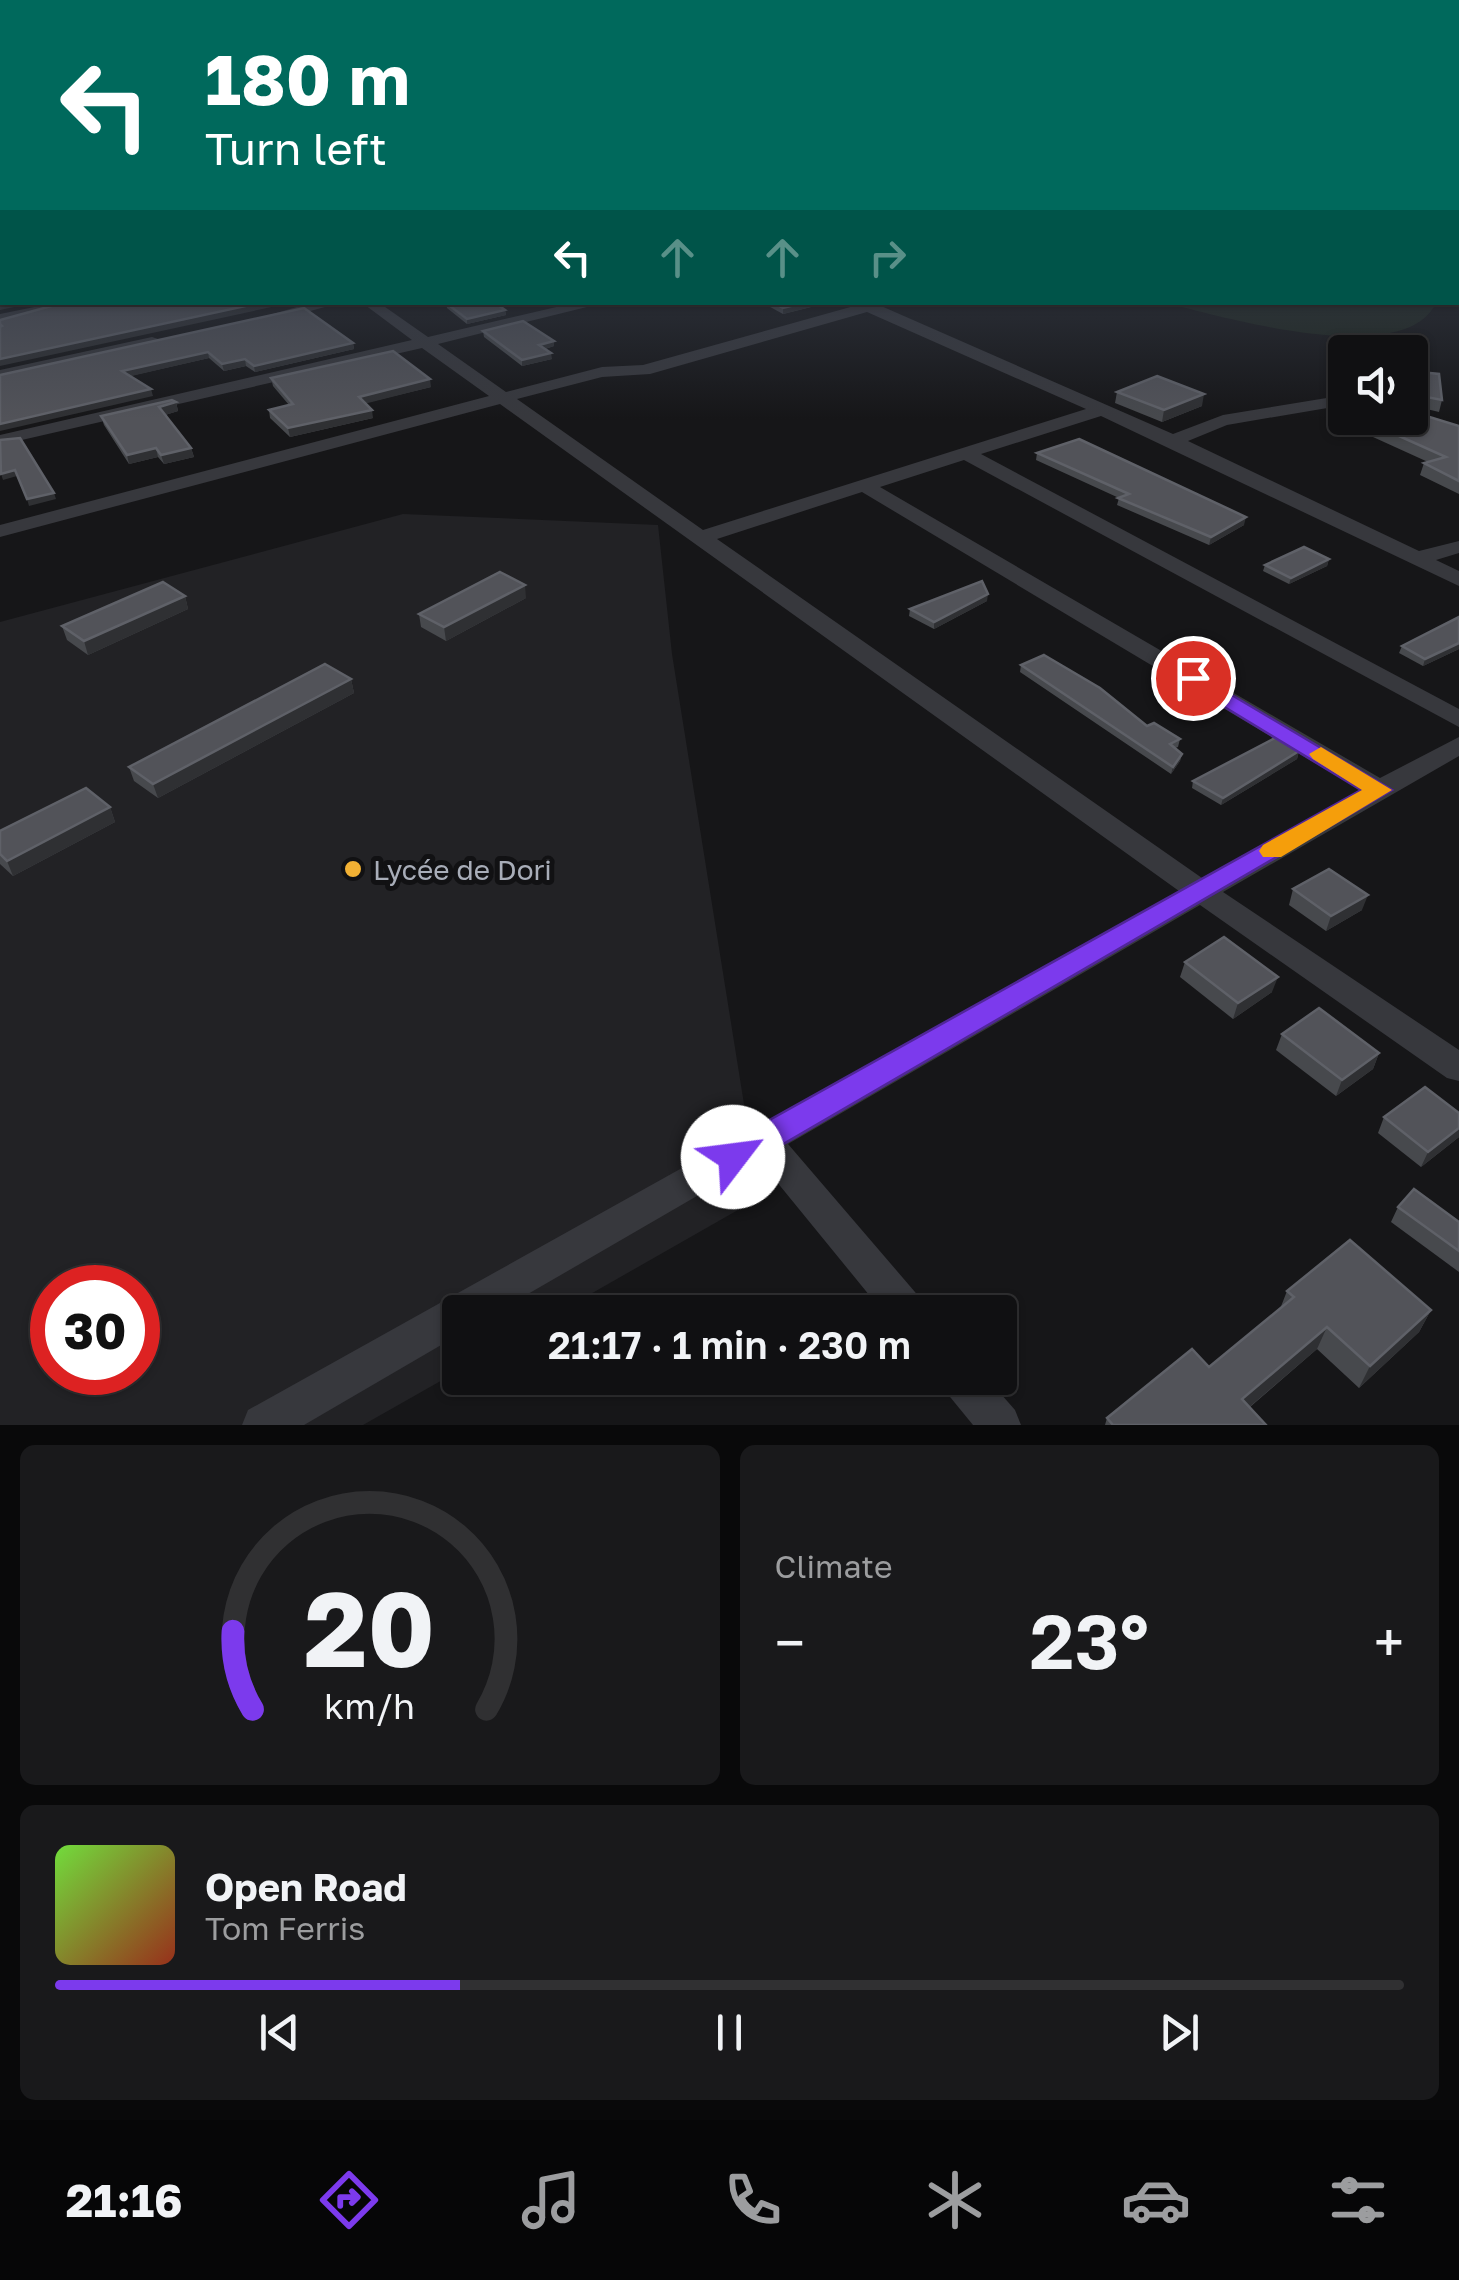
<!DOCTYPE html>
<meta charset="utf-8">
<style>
body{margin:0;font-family:"Golos Text",sans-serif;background:#19191b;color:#f1f3f6;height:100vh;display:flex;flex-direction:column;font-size:38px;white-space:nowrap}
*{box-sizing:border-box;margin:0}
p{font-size:32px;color:#9c9d9f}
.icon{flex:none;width:55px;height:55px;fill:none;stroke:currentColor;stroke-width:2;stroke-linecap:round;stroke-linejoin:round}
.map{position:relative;height:1425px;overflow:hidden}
.side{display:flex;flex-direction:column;gap:20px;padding:20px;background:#09090a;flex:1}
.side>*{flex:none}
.hud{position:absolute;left:0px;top:0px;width:1460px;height:305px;box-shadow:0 2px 8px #0004,0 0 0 2px #303032;background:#00695c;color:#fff;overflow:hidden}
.buttons{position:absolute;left:1328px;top:335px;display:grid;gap:20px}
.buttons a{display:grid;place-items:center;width:100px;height:100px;border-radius:10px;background:#101012;box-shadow:0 2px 8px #0004,0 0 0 2px #303032;font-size:50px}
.speed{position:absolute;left:30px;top:1265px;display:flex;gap:20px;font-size:50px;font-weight:700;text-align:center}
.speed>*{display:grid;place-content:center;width:130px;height:130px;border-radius:50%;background:#101012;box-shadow:0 2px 8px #0004,0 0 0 2px #303032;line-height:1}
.speed .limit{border:15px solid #d22;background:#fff;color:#111}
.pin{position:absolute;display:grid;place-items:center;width:85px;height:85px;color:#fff;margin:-42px;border:5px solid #fff;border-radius:50%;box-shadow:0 2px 10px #0007}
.me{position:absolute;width:110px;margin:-55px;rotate:60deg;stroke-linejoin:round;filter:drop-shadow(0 0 8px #0008)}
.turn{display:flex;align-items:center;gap:35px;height:210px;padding:0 40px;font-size:45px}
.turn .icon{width:130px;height:130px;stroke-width:2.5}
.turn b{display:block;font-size:70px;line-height:85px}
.lanes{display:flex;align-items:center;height:95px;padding:0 40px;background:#0003;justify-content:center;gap:50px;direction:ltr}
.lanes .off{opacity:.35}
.big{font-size:75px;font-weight:600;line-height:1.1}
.side .card{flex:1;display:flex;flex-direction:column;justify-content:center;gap:15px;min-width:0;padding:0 35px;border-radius:15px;background:#19191b}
.side .dial{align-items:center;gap:0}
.dial svg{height:260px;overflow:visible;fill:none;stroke:#303032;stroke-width:7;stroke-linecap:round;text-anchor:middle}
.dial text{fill:#f1f3f6;stroke:none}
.song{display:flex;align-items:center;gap:30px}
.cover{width:120px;height:120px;border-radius:15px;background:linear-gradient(135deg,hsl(100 70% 55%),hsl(10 70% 35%))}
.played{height:10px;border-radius:5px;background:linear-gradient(90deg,#7c3aed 30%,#303032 30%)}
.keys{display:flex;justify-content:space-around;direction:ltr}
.heat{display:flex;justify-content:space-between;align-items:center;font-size:55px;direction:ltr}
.side .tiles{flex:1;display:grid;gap:20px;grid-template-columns:1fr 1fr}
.card:last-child{grid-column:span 2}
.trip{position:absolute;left:442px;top:1295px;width:575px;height:100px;border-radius:10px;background:#101012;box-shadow:0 2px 8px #0004,0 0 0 2px #303032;font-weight:600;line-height:100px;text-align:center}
.dock{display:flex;height:160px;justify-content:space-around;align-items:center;background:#060607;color:#9c9d9f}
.dock .icon{width:70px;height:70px}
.dock .current{color:#7c3aed}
.dock b{font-size:45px;color:#f1f3f6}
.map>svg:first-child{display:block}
.built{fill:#222225;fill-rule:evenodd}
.green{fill:#1e261f}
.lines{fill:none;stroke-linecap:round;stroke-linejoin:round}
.minor{fill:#37383d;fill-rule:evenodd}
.wall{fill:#47494d}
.shaded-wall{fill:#2f3033}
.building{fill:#525359;stroke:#5f6168;stroke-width:2.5}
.route{fill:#7c3aed;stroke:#51269a;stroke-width:2.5}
.slow{fill:#f59e0b}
.poi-dot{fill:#f2b134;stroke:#111113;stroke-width:4}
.labels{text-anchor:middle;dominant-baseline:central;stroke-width:10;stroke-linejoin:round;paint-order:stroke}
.poi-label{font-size:28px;fill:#a8adb8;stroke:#111113;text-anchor:start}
</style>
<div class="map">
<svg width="1459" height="1425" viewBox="0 0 1459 1425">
<rect width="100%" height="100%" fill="#161618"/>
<path class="built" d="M 403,514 L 658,525 L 672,654 L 759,1198 L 559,1312 L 460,1312 L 460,1370 L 363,1425 L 0,1425 L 0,622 ZM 52,1288 L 138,1288 L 138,1372 L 52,1372 Z"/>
<path class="green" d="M 1166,303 L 1436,303 C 1404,371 1220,316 1166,303 Z"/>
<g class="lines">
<g class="minor">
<rect x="0" y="229" width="2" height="8"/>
<polygon points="59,302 90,302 0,324 0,314"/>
<polygon points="314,302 343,302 274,321 266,316"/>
<path d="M 361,302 L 378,302 L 428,337 L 578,302 L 607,302 L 438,344 L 506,392 L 602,367 L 643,365 L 854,306 L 851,302 L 872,302 L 1173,434 L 1223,415 L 1345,395 L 1345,405 L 1227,425 L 1188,441 L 1419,551 L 1459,541 L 1459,553 L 1436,560 L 1459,571 L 1459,586 L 1101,416 L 981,454 L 1459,709 L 1459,727 L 964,460 L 880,487 L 1380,778 L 1459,737 L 1459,756 L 1223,892 L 1459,1050 L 1459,1081 L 1447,1078 L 1200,905 L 788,1144 L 921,1299 L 927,1312 L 883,1312 L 759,1160 L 497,1312 L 460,1312 L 460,1334 L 304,1425 L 242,1425 L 248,1410 L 1179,891 L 500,404 L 0,537 L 0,525 L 489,396 L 422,348 L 0,445 L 0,435 L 412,340 ZM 867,312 L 1086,409 L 703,530 L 517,399 L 602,377 L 650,374 ZM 862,492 L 1360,790 L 1202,878 L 717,539 Z"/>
<polygon points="152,337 158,339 158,345 0,380 0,370"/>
<polygon points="940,1378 987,1378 1015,1410 1021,1425 973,1425 946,1392"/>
</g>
</g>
<g class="wall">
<polygon points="761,302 823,302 823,304 783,314"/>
<polygon points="446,303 505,310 506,315 467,324 447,308"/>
<polygon points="304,308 353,343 354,349 255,372 246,366 224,371 209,358 130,376 153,396 0,375"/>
<polygon points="483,331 554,346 545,349 552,359 522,366 484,337"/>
<polygon points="1410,371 1442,400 1439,412 1410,405"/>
<polygon points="271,378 431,387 365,403 373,418 290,437 270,418 269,410 289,405 273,386"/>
<polygon points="1117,392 1202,406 1162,422 1115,403"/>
<polygon points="176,402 178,411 165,415 191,448 194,457 164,464 158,457 129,464 104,425 101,416"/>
<polygon points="1353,418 1410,418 1459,426 1459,494 1420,475 1424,463 1428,462 1351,427"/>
<polygon points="1037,453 1244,525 1209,545 1117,505 1119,498 1036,460"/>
<polygon points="1329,559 1327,566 1289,584 1263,571 1265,565"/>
<polygon points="185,596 188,609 88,655 67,640 62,626"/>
<polygon points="526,598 446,641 421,627 419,614"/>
<polygon points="987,601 934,629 909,616 910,609"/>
<polygon points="1459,617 1459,649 1423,666 1399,653 1402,646"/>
<polygon points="1021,665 1147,726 1180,739 1178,747 1175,748 1182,754 1180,761 1171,774 1020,672"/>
<polygon points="351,679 354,693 158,798 134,781 129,767"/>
<polygon points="1299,751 1297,759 1221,805 1192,788 1193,781"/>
<polygon points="110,807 115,822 13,876 0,864 0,831"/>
<polygon points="1293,889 1362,910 1326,931 1289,905"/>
<polygon points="1185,962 1272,992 1233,1019 1180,977"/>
<polygon points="1282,1034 1379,1053 1373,1069 1336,1096 1276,1050"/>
<polygon points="1459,1113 1459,1137 1421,1167 1378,1133 1384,1117"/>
<polygon points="1398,1207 1459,1222 1459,1272 1391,1222"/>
<polygon points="1287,1291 1431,1310 1419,1332 1359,1388 1317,1349 1250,1407 1267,1425 1105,1425 1107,1418 1209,1367 1280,1309"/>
</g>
<g class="shaded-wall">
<polygon points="6,302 38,302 0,310 0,304"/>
<polygon points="264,302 290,303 0,366 0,359"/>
<polygon points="807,302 823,302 823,304 783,314 783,308"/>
<polygon points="505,310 506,315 467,324 467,319"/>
<polygon points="554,341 554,346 539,351 539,345"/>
<polygon points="353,343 354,349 255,372 254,366"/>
<polygon points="208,352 209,358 123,378 122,371"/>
<polygon points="551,353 552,359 522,366 522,360"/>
<polygon points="245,359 246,366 224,371 222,364"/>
<polygon points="430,379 431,387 360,405 359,397"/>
<polygon points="151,389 153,396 0,431 0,424"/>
<polygon points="1204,394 1202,406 1162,422 1164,410"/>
<polygon points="176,402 178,411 162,416 159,407"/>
<polygon points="372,410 373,418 290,437 288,428"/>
<polygon points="156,448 158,457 129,464 127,455"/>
<polygon points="191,448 194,457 164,464 161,455"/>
<polygon points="15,470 17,476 3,480 1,474"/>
<polygon points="54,493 56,499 29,506 27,499"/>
<polygon points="1246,517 1244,525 1209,545 1211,537"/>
<polygon points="1329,559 1327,566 1289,584 1291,578"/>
<polygon points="525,585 526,598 446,641 444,627"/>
<polygon points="988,594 987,601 934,629 934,622"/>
<polygon points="185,596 188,609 88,655 84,641"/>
<polygon points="1459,643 1459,649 1423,666 1425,659"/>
<polygon points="351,679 354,693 158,798 153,784"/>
<polygon points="1299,751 1297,759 1221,805 1223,798"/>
<polygon points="1182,754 1180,761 1171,774 1173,767"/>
<polygon points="110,807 115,822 13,876 7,861"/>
<polygon points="1368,895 1362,910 1326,931 1331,916"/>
<polygon points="1278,977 1272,992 1233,1019 1238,1003"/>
<polygon points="1379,1053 1373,1069 1336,1096 1342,1080"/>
<polygon points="1459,1128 1459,1137 1421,1167 1428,1152"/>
<polygon points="1431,1310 1419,1332 1359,1388 1370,1366"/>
<polygon points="1327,1327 1317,1349 1233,1421 1242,1399"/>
</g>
<g class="building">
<polygon points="0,234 2,234 2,290 0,286"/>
<polygon points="66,302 264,302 0,359 0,327 2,326 0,324 0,320"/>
<polygon points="494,302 505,310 467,319 446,303"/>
<polygon points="771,302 807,302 783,308"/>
<polygon points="304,308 353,343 254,366 245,359 222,364 208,352 122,371 151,389 0,424 0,375"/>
<polygon points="523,321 554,341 539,345 551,353 522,360 483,331"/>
<polygon points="393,351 430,379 359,397 372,410 288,428 269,410 293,404 271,378"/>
<polygon points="1410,371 1439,374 1442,400 1411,394 1410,401"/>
<polygon points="1157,376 1204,394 1164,410 1117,392"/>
<polygon points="172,400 176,402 159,407 191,448 161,455 156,448 127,455 101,416"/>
<polygon points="1410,411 1459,426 1459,481 1424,463 1446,457 1359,418 1410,418"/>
<polygon points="20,438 54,493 27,499 15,470 1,474 0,440"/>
<polygon points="1079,439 1246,517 1211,537 1118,498 1129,494 1037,453"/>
<polygon points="1304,547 1329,559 1291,578 1265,565"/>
<polygon points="500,572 525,585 444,627 419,614"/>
<polygon points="982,581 988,594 934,622 910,609"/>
<polygon points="163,582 185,596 84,641 62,626"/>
<polygon points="1459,617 1459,643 1425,659 1402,646"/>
<polygon points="1044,655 1100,688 1147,726 1154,723 1180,739 1170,744 1182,754 1173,767 1021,665"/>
<polygon points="325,664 351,679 153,784 129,767"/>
<polygon points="1277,737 1299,751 1223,798 1193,781"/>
<polygon points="86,788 110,807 7,861 0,854 0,831"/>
<polygon points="1329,869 1368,895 1331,916 1293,889"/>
<polygon points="1224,937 1278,977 1238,1003 1185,962"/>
<polygon points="1319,1008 1379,1053 1342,1080 1282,1034"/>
<polygon points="1425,1087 1459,1113 1459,1128 1428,1152 1384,1117"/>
<polygon points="1414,1189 1459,1222 1459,1251 1398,1207"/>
<polygon points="1350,1240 1431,1310 1370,1366 1327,1327 1242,1399 1266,1425 1113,1425 1107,1418 1192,1349 1209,1367 1294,1297 1287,1291"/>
</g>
<linearGradient id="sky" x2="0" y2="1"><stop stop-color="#0c0c0d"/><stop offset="0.52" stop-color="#363c48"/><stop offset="1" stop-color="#363c48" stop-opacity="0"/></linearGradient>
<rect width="1459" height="419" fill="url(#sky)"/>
<polygon class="route" points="1193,672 1392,790 744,1167 733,1171 721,1167 716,1157 721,1147 1361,790 1185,683 1182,678"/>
<polygon class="slow" points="1321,747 1392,790 1281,857 1263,857 1259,851 1263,845 1362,790 1313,759 1309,754"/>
<circle class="poi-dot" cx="353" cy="869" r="10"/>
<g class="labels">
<g class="poi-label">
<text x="373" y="869">Lycée de Dori</text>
</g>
</g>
</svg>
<div class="buttons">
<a><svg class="icon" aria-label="sound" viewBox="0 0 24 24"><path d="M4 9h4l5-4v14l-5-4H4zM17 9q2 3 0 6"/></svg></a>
</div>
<div class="speed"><div class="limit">30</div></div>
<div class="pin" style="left:1193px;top:678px;background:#d93025"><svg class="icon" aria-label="arrive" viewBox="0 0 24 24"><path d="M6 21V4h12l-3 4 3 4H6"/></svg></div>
<svg class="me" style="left:733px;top:1157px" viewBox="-20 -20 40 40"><circle r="19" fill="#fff"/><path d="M0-13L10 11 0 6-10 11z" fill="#7c3aed"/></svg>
<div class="trip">21:17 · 1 min · 230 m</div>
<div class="hud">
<div class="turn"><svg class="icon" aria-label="left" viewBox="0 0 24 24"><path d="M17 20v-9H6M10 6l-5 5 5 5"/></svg><div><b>180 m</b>Turn left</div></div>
<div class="lanes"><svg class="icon" aria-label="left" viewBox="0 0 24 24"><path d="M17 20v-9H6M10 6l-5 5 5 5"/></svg><svg class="icon off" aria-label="ahead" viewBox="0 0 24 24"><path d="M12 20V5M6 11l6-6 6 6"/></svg><svg class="icon off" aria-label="ahead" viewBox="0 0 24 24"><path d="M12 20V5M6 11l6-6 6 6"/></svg><svg class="icon off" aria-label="right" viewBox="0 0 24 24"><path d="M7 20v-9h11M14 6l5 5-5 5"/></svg></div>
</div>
</div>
<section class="side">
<div class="tiles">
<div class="card dial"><svg viewBox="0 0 100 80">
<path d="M14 69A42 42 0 1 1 86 69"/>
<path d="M14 69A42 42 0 0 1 8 45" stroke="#7c3aed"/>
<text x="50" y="56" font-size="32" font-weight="700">20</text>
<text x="50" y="72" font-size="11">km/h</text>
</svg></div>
<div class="card"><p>Climate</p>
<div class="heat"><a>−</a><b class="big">23°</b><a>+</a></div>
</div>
<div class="card">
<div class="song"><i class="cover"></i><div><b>Open Road</b><p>Tom Ferris</p></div></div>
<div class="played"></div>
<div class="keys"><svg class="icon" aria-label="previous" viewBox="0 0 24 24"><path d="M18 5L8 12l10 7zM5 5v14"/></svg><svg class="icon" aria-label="pause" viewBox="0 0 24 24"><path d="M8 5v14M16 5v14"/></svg><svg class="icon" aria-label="next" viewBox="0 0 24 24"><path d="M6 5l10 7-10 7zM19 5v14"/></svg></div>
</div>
</div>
</section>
<nav class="dock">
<b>21:16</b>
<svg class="icon current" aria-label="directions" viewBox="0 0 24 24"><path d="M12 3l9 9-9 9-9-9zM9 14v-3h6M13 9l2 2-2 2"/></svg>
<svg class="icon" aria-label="music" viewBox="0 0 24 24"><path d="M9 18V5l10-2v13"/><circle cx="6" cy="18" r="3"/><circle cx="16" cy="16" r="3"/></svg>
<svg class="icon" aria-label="phone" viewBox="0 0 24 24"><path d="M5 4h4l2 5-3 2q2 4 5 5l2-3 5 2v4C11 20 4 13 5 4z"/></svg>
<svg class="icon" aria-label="climate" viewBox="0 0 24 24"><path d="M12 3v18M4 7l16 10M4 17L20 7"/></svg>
<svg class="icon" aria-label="car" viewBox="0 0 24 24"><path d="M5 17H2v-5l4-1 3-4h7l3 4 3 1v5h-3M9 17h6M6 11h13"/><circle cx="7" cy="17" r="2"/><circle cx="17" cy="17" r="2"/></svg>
<svg class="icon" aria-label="filters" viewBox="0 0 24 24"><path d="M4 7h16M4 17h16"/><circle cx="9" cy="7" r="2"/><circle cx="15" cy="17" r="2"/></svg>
</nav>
